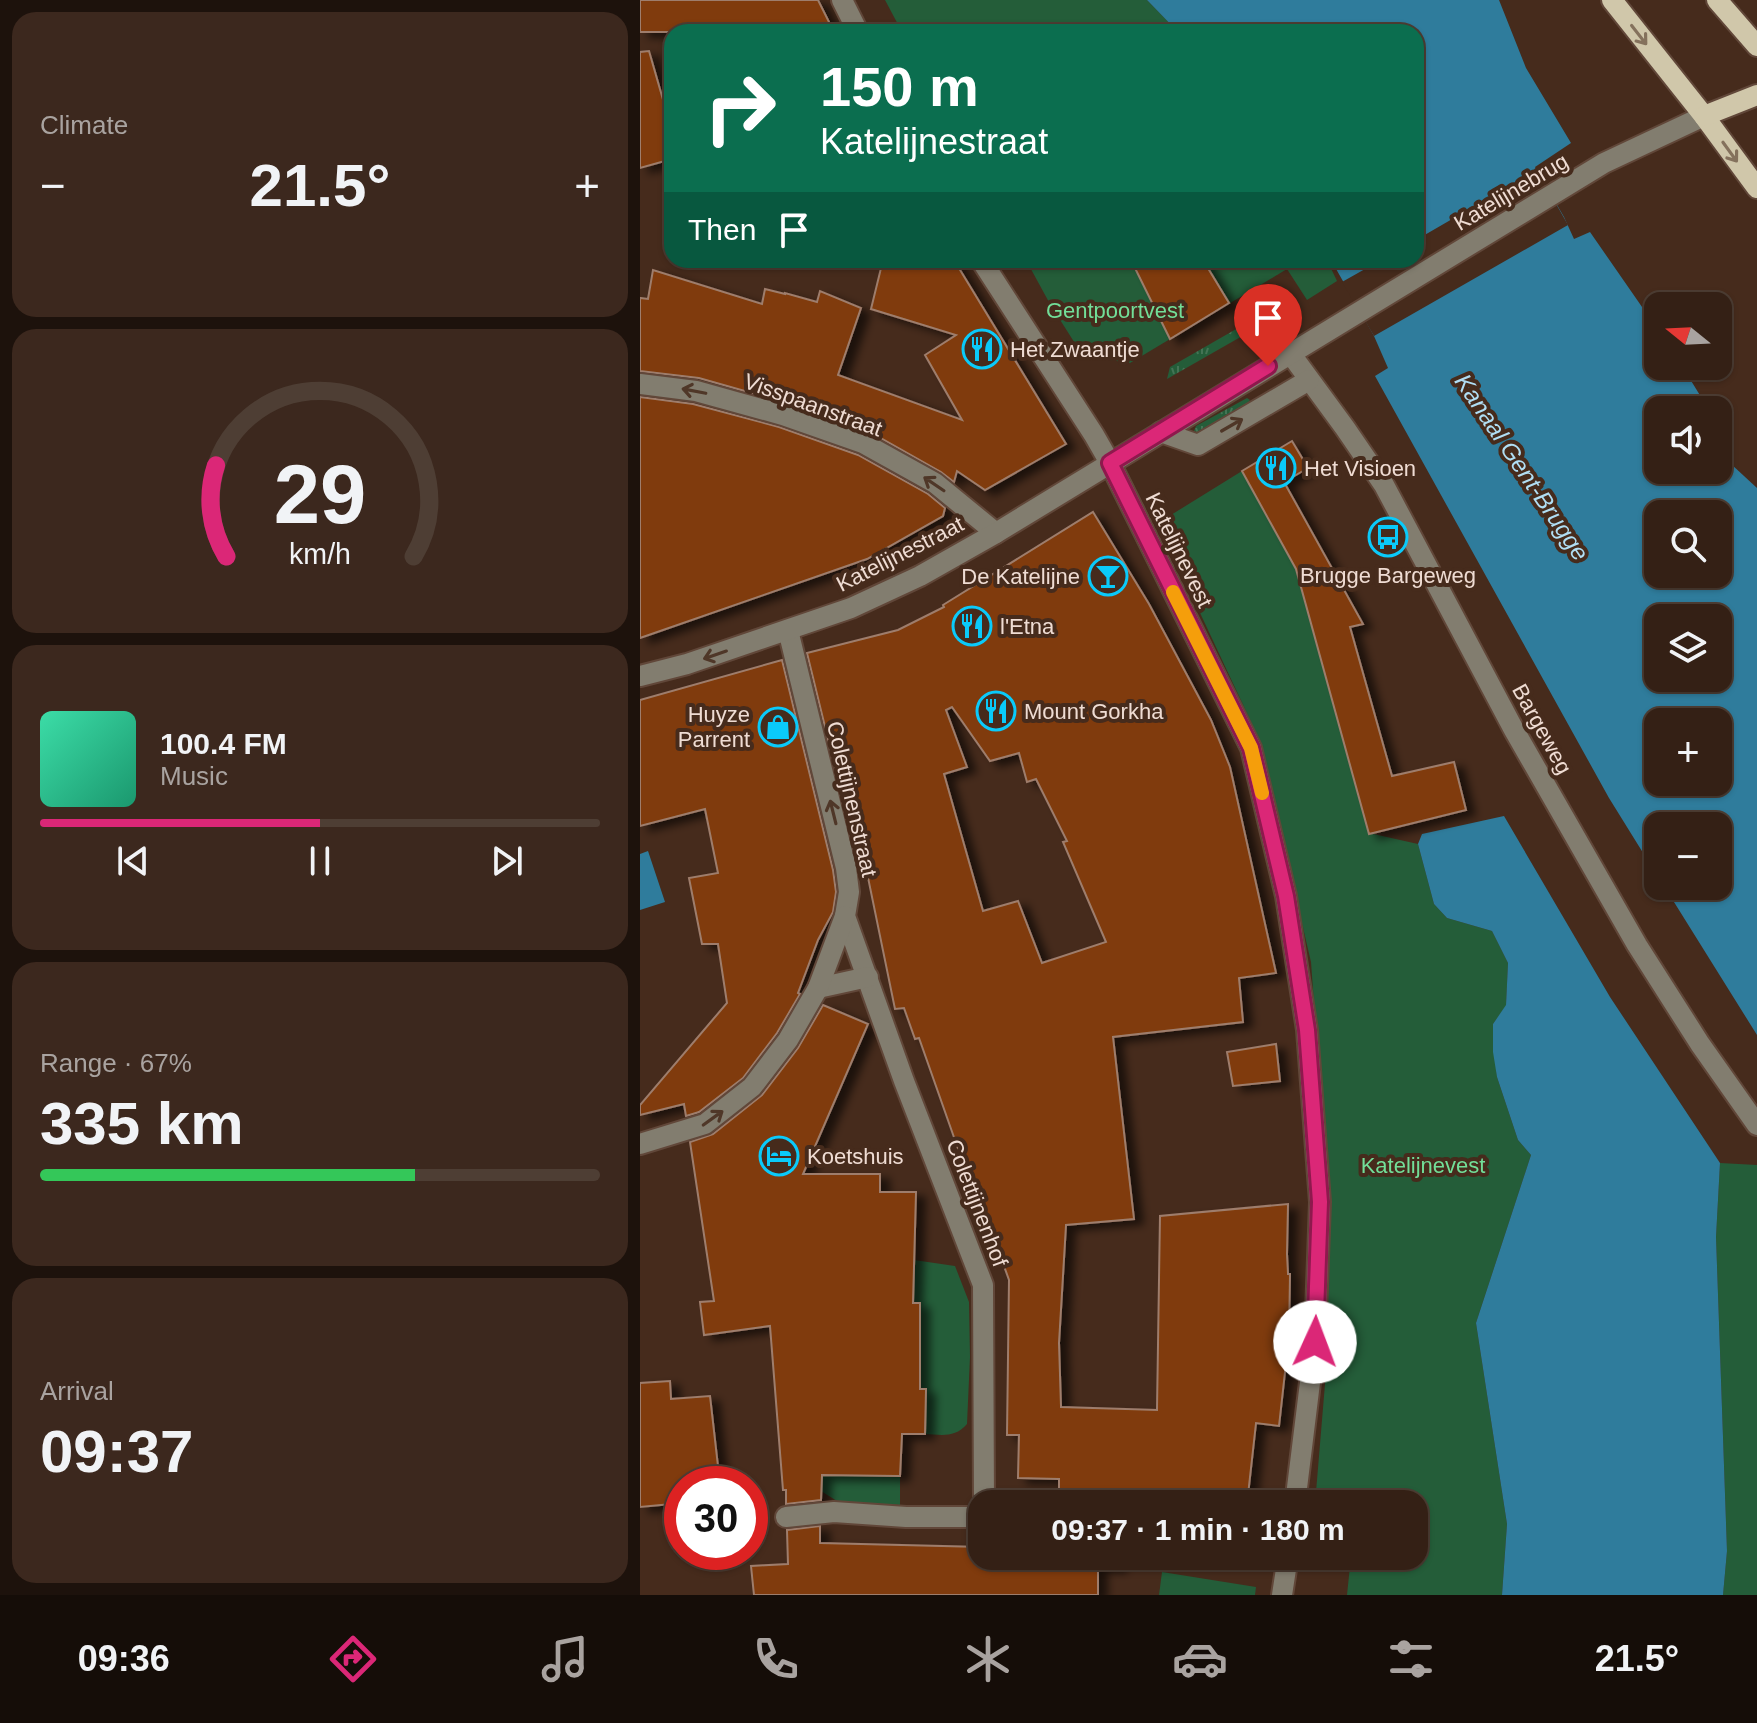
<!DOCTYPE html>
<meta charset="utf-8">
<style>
body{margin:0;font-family:Arial,sans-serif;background:#3c281e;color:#f1f3f6;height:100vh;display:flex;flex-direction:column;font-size:30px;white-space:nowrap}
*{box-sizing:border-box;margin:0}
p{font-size:26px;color:#a9a3a0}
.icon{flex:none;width:44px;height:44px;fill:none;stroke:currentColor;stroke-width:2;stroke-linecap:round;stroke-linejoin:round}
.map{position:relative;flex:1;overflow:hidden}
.sheet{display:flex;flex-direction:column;gap:12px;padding:12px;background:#1d120c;width:640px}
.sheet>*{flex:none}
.top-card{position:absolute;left:24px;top:24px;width:760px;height:244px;border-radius:24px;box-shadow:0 2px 6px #0004,0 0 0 2px #4e3e34;background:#0b6e4f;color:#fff;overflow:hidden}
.needle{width:52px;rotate:288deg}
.fabs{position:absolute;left:1004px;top:292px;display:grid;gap:16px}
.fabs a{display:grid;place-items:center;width:88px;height:88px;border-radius:16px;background:#342015;box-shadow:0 2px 6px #0004,0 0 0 2px #4e3e34;font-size:40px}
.speed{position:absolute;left:24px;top:1466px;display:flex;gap:16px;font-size:40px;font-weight:700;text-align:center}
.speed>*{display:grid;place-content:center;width:104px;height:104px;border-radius:50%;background:#342015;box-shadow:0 2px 6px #0004,0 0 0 2px #4e3e34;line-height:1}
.speed .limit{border:12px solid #d22;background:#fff;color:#111}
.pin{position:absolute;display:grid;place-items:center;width:68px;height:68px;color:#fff;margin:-82px -34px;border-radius:50% 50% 50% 0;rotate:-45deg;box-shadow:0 0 8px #0007}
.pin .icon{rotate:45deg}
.me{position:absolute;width:88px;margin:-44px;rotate:2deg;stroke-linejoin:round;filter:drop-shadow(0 0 6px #0008)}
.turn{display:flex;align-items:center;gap:28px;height:168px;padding:0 24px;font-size:36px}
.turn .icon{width:104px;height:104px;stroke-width:2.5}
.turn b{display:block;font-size:56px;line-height:68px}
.then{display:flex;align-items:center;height:76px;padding:0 24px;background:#0003;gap:16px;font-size:30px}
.big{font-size:60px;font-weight:700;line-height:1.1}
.sheet .widget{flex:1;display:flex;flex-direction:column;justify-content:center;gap:12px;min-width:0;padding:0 28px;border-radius:24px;background:#3c281e}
.sheet .dial{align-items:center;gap:0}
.dial svg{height:208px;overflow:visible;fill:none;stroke:#4e3e34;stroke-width:7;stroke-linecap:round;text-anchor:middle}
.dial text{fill:#f1f3f6;stroke:none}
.song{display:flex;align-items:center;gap:24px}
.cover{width:96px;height:96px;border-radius:12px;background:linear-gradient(135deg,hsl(160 70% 55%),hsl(160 70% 35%))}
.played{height:8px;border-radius:4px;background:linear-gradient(90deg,#db2777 50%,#4e3e34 50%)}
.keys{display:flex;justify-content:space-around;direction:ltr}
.heat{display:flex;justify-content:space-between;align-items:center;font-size:44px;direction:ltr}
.charge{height:12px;border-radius:6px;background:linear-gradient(90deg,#34c759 67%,#4e3e34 0)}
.trip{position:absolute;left:328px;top:1490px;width:460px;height:80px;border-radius:24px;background:#342015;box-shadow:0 2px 6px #0004,0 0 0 2px #4e3e34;font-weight:700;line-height:80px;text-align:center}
.tab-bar{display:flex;height:128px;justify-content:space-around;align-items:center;background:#150d08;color:#a9a3a0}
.tab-bar .icon{width:56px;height:56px}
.tab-bar .current{color:#db2777}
.tab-bar b{font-size:36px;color:#f1f3f6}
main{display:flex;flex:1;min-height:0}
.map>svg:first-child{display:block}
.grass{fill:url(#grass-tufts)}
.green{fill:#245d39}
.water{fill:#2f7c9c;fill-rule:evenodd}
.pier{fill:#462b1c}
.building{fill:#803b08;stroke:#9e7d6c;stroke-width:2;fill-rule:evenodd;filter:url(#shadow)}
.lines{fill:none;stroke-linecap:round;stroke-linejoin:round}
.minor-casing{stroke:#614739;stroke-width:24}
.major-casing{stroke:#614739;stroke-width:24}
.minor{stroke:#827d6f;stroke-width:20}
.major{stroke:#d0c7aa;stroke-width:20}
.oneway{stroke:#84715c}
.oneway2{stroke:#4f3728}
.route-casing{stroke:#8e194d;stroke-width:20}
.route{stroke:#db2777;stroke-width:14}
.slow{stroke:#f59e0b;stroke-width:14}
.labels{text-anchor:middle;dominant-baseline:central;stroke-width:8;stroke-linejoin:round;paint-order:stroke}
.street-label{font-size:22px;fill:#efdcd3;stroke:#462b1c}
.park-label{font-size:22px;fill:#72de98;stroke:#462b1c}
.poi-label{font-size:22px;fill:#efdcd3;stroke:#462b1c;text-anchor:start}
.water-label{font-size:24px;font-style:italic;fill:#b0def4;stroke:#462b1c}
</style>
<main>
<section class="sheet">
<div class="widget"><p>Climate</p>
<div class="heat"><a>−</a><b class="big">21.5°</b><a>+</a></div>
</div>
<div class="widget dial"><svg viewBox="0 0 100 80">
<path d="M14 69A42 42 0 1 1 86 69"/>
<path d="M14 69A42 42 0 0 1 10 34" stroke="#db2777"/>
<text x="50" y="56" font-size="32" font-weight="700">29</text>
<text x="50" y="72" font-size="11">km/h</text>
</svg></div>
<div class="widget">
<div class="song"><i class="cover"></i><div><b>100.4 FM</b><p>Music</p></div></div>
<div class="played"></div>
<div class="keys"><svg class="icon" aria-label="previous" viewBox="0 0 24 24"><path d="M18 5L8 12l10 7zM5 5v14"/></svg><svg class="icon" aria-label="pause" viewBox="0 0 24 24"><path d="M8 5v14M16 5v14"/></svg><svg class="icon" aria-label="next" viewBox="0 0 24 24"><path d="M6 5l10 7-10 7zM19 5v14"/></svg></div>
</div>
<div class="widget"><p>Range · 67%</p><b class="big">335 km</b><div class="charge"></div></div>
<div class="widget"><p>Arrival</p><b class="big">09:37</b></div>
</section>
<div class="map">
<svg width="1117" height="1595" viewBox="0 0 1117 1595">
<defs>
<pattern id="grass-tufts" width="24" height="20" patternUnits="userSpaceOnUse" patternTransform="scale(2)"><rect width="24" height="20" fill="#245d39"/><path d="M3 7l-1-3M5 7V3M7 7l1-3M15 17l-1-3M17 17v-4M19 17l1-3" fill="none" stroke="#447455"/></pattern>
<filter id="shadow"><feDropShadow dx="9" dy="5" stdDeviation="4" flood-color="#0009"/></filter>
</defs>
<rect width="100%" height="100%" fill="#462b1c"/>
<g class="grass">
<polygon points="633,308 646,311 527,379 530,367"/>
<polygon points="607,398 610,400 607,404 557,432 554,431 556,426"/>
</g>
<g class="green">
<polygon points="245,0 507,0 538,32 262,32"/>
<polygon points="386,260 687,260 697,281 667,300 647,269 490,363 443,356 410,304"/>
<polygon points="602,471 656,569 729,833 778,844 794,904 807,918 852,931 868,963 866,1006 853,1024 857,1077 878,1140 891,1155 836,1323 867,1524 862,1595 707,1595 711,1556 774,1556 774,1504 675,1504 688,1348 685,1155 671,962 619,739 518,523"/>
<polygon points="1080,1163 1117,1165 1117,1595 1083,1595 1087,1551 1076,1237"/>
<path d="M 274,1260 L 315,1266 L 329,1302 L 330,1357 L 327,1424 C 315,1438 302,1435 285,1434 L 286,1390 L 280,1389 L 280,1304 L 273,1303 Z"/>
<polygon points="183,1430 210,1431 208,1476 260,1476 260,1505 197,1501 181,1491"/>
<polygon points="522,1572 616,1587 615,1595 519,1595"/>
</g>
<g class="water">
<path d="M 507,0 L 859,0 L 886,68 L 931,143 L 895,167 L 924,217 L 934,239 L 950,232 L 1018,330 L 1018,366 L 1042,366 L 1069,410 L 1018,410 L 1018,470 L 1078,470 L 1078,425 L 1117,464 L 1117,1035 L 1024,886 L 1078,886 L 1078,826 L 1018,826 L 1018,877 L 969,798 L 735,376 L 748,368 L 734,336 L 691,260 L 776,260 L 776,32 L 538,32 ZM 1018,514 L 1078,514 L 1078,574 L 1018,574 ZM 1018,618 L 1078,618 L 1078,678 L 1018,678 ZM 1018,722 L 1078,722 L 1078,782 L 1018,782 Z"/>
<polygon points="864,816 970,997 1080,1163 1076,1237 1087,1551 1083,1595 862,1595 867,1524 836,1323 891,1155 878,1140 857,1077 853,1052 853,1024 866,1005 868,963 852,931 807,918 794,904 778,844 782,834"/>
<polygon points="8,851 25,902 0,910 0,854"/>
</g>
<g class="pier">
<polygon points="897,170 928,225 734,336 702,282 741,260 776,260 776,240"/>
<polygon points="1078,421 1117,459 1117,488 1078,452"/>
</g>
<g class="building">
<polygon points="0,0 178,0 194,32 0,32"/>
<polygon points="9,51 32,131 32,159 0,168 0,52"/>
<polygon points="243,260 314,260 426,444 345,490 317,471 314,482 301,472 228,431 147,403 59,378 0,371 0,298 8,299 13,270 122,304 125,289 145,294 145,293 177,302 180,291 221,308 198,375 322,420 285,355 316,335 231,309"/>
<polygon points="491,260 563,260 589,303 530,339"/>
<polygon points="0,397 53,404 139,427 218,455 288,494 305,508 303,516 227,559 0,638"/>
<polygon points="652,441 668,468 644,482 723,624 710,627 752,776 814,762 826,810 729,834 656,569 602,471"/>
<path d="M 453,512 L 509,604 L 571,720 L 590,767 L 636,973 L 599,978 L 603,1022 L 473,1037 L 494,1219 L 426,1225 L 419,1343 L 421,1407 L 517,1410 L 520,1216 L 648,1204 L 647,1254 L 648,1274 L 650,1274 L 649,1336 L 639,1426 L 616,1423 L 607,1504 L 419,1504 L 419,1479 L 378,1478 L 379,1435 L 367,1435 L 369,1280 L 355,1241 L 348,1244 L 319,1161 L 322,1160 L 279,1038 L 275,1039 L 264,1008 L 255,1009 L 223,853 L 218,862 L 167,653 L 258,630 L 304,607 L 303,605 ZM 312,707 L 350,761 L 379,753 L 387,782 L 396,779 L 427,841 L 423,842 L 466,942 L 402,963 L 378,901 L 343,911 L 304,774 L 327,767 L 306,710 Z"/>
<polygon points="142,660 193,870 196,892 193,912 178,940 158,993 160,994 137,1033 103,1078 59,1112 46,1116 44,1104 0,1115 0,1105 87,1003 78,944 62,944 49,878 78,873 65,809 0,826 0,700"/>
<polygon points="183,1005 228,1024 163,1174 240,1174 240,1192 276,1192 273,1303 280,1303 280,1389 286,1389 285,1434 262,1434 260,1476 182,1475 181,1500 146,1504 146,1490 143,1490 130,1326 64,1335 60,1302 74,1301 50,1142 73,1134 122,1095 158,1048"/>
<polygon points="636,1044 640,1081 593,1086 587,1052"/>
<polygon points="30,1381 31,1399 70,1396 80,1484 42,1484 42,1503 0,1507 0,1383"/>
<polygon points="180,1526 180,1543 342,1547 342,1556 478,1556 477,1567 458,1566 458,1595 114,1595 111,1566 148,1564 147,1530"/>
</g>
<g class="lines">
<defs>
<g id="minor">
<polyline points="202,0 218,32"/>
<polyline points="341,260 454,435 470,463 611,748 646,896 667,1030 680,1202 675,1342 655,1504"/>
<polyline points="650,353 705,428 744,485 874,730 997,945 1060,1044 1117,1125"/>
<polyline points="0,384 56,391 143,415 223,443 295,483 356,533"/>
<polyline points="521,432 558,445 669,380"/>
<polyline points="148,630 206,868 209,892 205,916 264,1081 343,1285 344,1504"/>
<polyline points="0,676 47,664 211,608 280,576 356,533 964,163 1064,116"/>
<polyline points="178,988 228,977"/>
<polyline points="0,1144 65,1124 112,1087 148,1040 178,988 205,916"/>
<polyline points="146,1517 194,1512 266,1517 342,1517"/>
<polyline points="642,1595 648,1556"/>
</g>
<g id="major">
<polyline points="972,0 1064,116 1117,188"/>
<polyline points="1077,0 1117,46"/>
<polyline points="1064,116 1117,95"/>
</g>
</defs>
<use href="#minor" class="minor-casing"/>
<use href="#major" class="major-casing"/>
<use href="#minor" class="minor"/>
<use href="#major" class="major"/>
</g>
<defs><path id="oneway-shaft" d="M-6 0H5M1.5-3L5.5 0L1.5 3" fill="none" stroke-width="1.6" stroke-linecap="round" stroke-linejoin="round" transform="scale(2)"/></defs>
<g class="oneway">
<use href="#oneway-shaft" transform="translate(999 35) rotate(52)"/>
<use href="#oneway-shaft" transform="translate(1090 152) rotate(54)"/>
</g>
<g class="oneway2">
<use href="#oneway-shaft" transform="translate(54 391) rotate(-169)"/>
<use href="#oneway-shaft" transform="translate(592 425) rotate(-30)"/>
<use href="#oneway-shaft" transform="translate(294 484) rotate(-146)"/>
<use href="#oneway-shaft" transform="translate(75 655) rotate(161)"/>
<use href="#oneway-shaft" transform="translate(193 812) rotate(-104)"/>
<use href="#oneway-shaft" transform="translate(73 1118) rotate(-36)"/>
</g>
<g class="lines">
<defs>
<polyline id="route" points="628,366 470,463 611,748 646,896 667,1030 680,1202 675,1342"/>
</defs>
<use href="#route" class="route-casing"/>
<use href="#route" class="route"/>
<polyline class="slow" points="533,592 611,748 622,793"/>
</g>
<defs>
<symbol id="restaurant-ring" viewBox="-11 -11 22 22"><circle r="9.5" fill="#462b1c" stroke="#0acafa" stroke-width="1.5"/><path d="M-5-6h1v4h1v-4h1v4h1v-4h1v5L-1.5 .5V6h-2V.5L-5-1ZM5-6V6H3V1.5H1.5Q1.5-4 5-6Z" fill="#0acafa"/></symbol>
<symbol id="bus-ring" viewBox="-11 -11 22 22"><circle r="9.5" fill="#462b1c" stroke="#0acafa" stroke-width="1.5"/><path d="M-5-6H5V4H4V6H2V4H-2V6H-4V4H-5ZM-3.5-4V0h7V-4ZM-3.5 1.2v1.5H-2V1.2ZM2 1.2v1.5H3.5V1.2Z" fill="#0acafa"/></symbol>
<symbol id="bar-ring" viewBox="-11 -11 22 22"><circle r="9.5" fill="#462b1c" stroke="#0acafa" stroke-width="1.5"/><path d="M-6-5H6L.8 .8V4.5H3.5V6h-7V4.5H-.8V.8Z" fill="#0acafa"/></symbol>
<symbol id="shop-ring" viewBox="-11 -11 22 22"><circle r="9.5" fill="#462b1c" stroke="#0acafa" stroke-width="1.5"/><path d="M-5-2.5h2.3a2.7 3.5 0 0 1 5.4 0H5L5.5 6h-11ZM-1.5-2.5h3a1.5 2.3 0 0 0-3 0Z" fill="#0acafa"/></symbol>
<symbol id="hotel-ring" viewBox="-11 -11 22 22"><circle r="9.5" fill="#462b1c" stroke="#0acafa" stroke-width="1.5"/><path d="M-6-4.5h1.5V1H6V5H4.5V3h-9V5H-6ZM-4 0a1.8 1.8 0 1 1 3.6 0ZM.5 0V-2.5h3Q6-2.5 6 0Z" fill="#0acafa"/></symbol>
</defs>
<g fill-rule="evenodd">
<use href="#restaurant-ring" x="320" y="327" width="44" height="44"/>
<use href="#restaurant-ring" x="614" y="446" width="44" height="44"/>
<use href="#bus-ring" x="726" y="515" width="44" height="44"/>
<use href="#bar-ring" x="446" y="554" width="44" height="44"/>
<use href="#restaurant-ring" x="310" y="604" width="44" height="44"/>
<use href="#restaurant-ring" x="334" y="689" width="44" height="44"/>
<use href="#shop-ring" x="116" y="705" width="44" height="44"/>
<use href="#hotel-ring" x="117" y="1134" width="44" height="44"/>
</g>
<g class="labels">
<g class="street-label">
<text transform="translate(871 192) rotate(-31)">Katelijnebrug</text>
<text transform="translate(173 405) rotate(20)">Visspaanstraat</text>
<text transform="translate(539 550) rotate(64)">Katelijnevest</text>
<text transform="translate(260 554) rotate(-27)">Katelijnestraat</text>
<text transform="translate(902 729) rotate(61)">Bargeweg</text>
<text transform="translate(212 799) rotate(77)">Colettijnenstraat</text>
<text transform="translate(337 1203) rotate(69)">Colettijnenhof</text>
</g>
<g class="park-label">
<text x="475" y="310">Gentpoortvest</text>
<text x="783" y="1165">Katelijnevest</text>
</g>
<g class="poi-label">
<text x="370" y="349">Het Zwaantje</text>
<text x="664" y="468">Het Visioen</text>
<text x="748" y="575" text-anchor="middle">Brugge Bargeweg</text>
<text x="440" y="576" text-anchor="end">De Katelijne</text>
<text x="360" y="626">l'Etna</text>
<text x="384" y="711">Mount Gorkha</text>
<text x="110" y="714" text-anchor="end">Huyze<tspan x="110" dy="25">Parrent</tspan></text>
<text x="167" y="1156">Koetshuis</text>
</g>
<g class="water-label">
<text transform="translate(882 467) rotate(56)">Kanaal Gent-Brugge</text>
</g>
</g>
</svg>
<div class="fabs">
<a><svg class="needle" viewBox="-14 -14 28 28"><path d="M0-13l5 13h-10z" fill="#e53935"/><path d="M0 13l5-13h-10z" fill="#a9a3a0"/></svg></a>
<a><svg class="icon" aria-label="sound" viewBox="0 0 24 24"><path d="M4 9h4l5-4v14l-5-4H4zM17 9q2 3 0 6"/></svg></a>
<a><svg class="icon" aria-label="search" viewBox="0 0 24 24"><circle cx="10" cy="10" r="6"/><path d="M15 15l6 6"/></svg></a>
<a><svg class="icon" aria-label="layers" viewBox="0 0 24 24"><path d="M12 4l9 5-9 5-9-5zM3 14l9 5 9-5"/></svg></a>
<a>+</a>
<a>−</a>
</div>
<div class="speed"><div class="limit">30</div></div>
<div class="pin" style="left:628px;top:366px;background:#d93025"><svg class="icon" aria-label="arrive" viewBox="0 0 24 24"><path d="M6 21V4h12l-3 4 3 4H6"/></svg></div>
<svg class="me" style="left:675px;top:1342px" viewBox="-20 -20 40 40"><circle r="19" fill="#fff"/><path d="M0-13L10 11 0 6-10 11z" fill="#db2777"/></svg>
<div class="trip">09:37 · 1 min · 180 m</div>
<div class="top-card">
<div class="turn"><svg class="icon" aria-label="right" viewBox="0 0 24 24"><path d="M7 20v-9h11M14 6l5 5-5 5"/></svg><div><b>150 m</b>Katelijnestraat</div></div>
<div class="then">Then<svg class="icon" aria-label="arrive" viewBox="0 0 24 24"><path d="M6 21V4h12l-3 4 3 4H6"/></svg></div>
</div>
</div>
</main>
<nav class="tab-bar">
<b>09:36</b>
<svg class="icon current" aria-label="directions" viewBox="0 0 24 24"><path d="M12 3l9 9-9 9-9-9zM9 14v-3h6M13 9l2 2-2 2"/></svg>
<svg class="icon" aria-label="music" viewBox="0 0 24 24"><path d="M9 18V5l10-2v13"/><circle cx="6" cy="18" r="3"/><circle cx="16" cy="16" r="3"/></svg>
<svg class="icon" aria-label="phone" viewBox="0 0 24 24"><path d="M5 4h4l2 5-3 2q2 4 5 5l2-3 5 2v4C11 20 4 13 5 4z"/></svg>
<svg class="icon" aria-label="climate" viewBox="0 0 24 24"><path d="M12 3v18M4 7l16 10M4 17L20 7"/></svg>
<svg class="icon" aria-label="car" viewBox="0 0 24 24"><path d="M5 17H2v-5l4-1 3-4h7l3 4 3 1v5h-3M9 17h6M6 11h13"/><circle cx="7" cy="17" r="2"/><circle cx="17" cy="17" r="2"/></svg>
<svg class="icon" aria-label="filters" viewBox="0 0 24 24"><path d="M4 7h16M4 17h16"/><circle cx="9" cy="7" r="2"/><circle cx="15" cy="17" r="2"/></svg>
<b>21.5°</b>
</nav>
